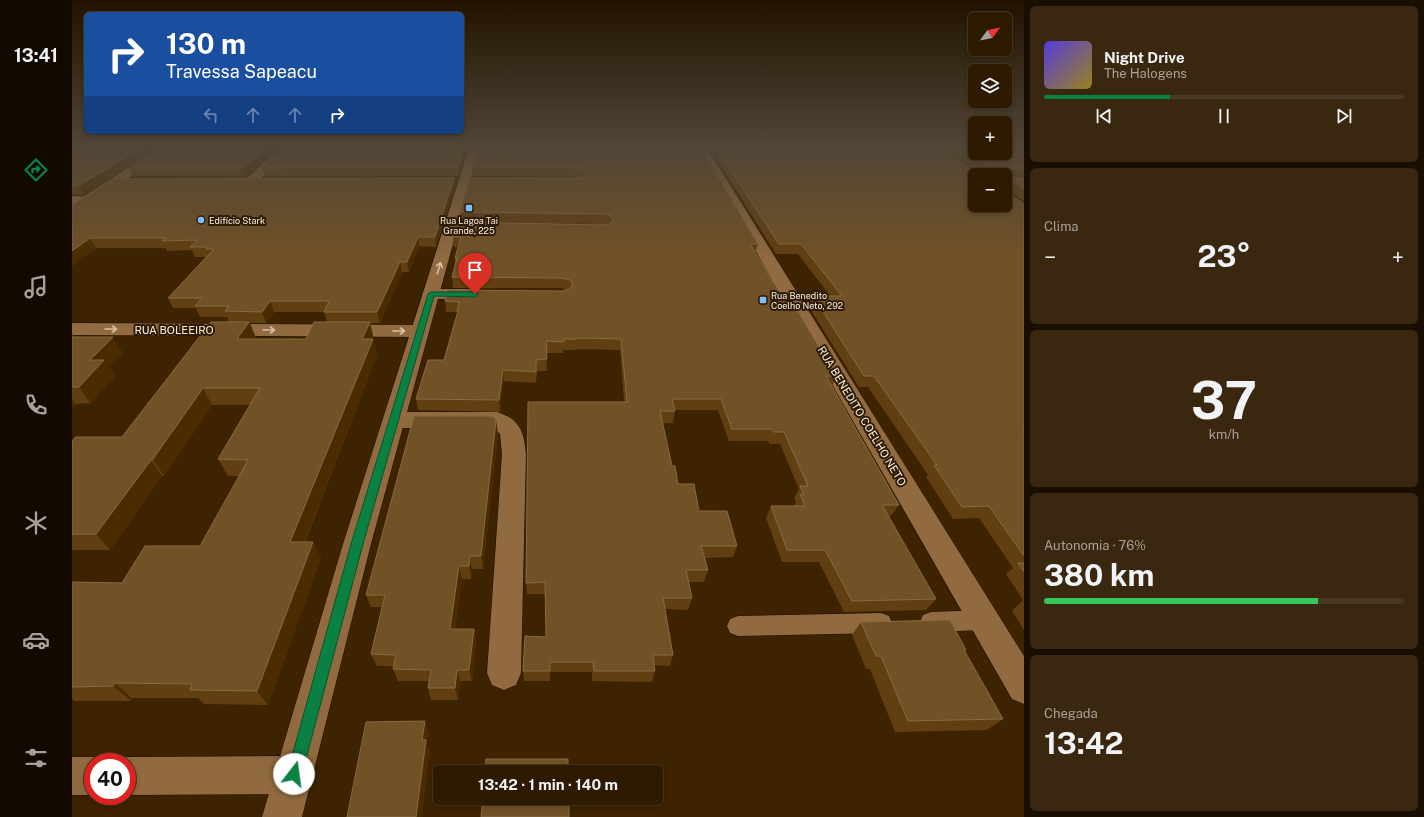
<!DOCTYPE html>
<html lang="pt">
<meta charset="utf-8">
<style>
body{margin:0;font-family:"Public Sans",sans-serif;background:#3a270f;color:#f1f3f6;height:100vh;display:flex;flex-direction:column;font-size:15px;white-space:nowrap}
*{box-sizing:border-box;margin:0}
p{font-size:13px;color:#a7a199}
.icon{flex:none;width:22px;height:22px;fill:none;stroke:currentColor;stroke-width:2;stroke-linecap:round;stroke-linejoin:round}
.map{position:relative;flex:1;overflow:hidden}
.side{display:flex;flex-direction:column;gap:6px;padding:6px;background:#190e00;width:400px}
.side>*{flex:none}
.banner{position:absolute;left:12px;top:12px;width:380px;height:122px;border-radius:6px;box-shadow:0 2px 6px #0003,0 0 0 1px #493822;background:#1a4fa0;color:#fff;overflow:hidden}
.needle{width:26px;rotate:58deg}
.buttons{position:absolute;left:896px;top:12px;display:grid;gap:8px}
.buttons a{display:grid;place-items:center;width:44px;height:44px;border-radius:6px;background:#2e1a00;box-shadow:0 2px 6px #0003,0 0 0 1px #493822;font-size:20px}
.speed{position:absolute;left:12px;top:753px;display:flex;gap:8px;font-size:20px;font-weight:700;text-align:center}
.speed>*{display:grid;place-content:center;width:52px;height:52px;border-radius:50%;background:#2e1a00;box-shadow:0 2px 6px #0003,0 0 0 1px #493822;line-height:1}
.speed .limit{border:6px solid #d22;background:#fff;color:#111}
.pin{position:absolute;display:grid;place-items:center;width:34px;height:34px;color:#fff;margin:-41px -17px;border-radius:50% 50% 50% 0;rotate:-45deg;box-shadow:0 0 4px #0007}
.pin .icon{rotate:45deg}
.me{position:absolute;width:44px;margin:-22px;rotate:15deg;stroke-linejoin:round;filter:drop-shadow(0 0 3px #0008)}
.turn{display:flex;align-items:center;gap:14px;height:84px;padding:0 16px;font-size:18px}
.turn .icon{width:52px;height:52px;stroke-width:2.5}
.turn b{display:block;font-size:28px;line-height:34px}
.lanes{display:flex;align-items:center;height:38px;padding:0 16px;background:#0003;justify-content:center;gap:20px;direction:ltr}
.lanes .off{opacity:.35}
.big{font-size:30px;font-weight:700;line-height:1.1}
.side .card{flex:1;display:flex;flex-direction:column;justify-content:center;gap:6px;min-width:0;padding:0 14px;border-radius:6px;background:#3a270f}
.side .dial{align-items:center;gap:0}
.dial b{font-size:52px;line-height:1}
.song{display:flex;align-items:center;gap:12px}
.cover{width:48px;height:48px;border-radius:6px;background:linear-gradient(135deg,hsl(250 70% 55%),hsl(50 70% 35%))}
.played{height:4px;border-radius:2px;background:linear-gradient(90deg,#0b8043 35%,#493822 35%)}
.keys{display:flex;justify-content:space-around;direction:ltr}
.heat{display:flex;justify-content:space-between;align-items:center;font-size:22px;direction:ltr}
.charge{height:6px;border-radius:3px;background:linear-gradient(90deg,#34c759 76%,#493822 0)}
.trip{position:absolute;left:361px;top:765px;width:230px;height:40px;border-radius:6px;background:#2e1a00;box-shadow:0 2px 6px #0003,0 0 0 1px #493822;font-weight:700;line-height:40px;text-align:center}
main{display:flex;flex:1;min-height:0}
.menu{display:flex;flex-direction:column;width:72px;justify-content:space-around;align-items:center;background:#120a00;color:#a7a199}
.menu .icon{width:28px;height:28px}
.menu .on{color:#0b8043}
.menu b{font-size:18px;color:#f1f3f6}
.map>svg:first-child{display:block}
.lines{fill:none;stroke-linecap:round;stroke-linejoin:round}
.service-casing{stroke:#1f0d00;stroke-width:1}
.minor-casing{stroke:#1f0d00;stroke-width:1}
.tertiary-casing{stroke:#1f0d00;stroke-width:1}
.secondary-casing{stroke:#1f0d00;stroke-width:1}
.service{fill:#916a3f;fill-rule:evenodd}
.minor{fill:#916a3f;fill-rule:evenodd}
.tertiary{fill:#916a3f;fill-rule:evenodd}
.secondary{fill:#916a3f;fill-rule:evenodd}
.wall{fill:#613f10;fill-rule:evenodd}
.shaded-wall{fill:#4b2c00}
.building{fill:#715226;stroke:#876b44;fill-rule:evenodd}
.oneway{stroke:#d7c0a8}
.route{fill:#0b8043;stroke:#07532c}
.poi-dot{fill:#7dbef9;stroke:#2e1b05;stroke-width:1.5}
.labels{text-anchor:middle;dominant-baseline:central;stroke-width:4;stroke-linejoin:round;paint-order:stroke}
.far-poi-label{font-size:9px;fill:#fcefe1;stroke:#2e1b05;text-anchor:start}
.street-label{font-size:11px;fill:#fcefe1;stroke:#2e1b05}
</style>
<main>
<nav class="menu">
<b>13:41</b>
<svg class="icon on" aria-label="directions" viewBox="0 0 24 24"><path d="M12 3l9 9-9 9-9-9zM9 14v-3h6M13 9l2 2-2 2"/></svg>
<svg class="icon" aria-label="music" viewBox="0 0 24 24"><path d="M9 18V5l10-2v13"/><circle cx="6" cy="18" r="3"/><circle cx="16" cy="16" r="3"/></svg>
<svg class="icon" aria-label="phone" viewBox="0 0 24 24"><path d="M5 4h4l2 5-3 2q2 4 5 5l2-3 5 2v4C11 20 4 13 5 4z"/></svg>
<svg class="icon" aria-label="climate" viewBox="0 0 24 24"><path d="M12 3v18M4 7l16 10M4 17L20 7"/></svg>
<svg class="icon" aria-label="car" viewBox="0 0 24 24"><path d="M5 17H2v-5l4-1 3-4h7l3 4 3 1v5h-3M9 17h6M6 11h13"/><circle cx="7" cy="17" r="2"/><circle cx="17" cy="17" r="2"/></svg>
<svg class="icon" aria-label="filters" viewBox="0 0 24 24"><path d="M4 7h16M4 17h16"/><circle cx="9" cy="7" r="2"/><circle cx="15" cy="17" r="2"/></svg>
</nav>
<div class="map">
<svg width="952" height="817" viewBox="0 0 952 817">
<rect width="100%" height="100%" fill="#3d2300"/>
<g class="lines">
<defs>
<g id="service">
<polygon points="912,610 919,613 923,620 919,627 912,630 859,632 851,629 848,622 851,615 859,612"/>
<polygon points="809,613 817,616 820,623 817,630 809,633 666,636 658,633 655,626 658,619 666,616"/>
</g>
<g id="minor">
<polygon points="623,145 633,145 952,656 952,704 940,699"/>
<polygon points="206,153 210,154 212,156 210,158 182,185 174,185 172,182 174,179 202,154"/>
<polygon points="0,196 19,197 21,200 19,203 0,204"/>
<polygon points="359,289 404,289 410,290 413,294 410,298 404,299 359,299 353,298 350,294 353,290"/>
<polygon points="0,323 348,325 355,327 357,331 355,335 348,337 0,335"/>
<path d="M 322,412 L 425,412 C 448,419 452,432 454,454 L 449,673 L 444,685 L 432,690 L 420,685 L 415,673 L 430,454 L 428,434 L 422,428 L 322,428 L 314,425 L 311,420 L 314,415 Z"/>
<polygon points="222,756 235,762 241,775 235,788 222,794 55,795 55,762 43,762 55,757"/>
<polygon points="0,757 21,757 33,762 21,762 21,795 0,795"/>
</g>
<polygon id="tertiary" points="398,145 408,145 299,544 230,817 190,817 271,544"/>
<polygon id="secondary" points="92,145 104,145 5,213 0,214 0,204"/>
</defs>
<use href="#service" class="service-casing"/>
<use href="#minor" class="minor-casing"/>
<use href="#tertiary" class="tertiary-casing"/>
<use href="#secondary" class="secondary-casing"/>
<use href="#service" class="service"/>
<use href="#minor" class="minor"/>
<use href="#tertiary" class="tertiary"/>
<use href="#secondary" class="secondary"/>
</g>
<g class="wall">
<polygon points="0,145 90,145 11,195 0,194"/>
<polygon points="91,145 397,145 387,176 193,176 190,168 207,152 206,152 201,153 174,176 61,176 57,168"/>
<polygon points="407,145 625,145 624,150 551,151 686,244 683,253 710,296 764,376 760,386 827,505 819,516 817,516 864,599 854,610 772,612 747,562 710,562 694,518 699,506 722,506 724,501 722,498 727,489 708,444 698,444 696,441 657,441 646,410 603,410 601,423 590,423 600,466 606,484 627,511 665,546 661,557 633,558 636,570 632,582 617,582 620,598 616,610 593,609 601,655 598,666 582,665 583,671 580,682 520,681 520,672 478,672 478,681 452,681 451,671 474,637 473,594 455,594 454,583 552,402 548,350 505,349 505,350 491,350 491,353 474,353 475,371 465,371 464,383 432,381 428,412 346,410 344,399 372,360 385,314 385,312 374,312 373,301 490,291 495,290 490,288 381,288 380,277 383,264 383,258 386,247 382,247 381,237 535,224 532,224 389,222 388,212 511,177 401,176 400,167"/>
<polygon points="634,145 863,145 902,172 906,172 865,145 952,145 952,177 937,177 937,178 952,178 952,201 939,192 937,192 937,194 952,204 952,630 940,611 951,600 934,574 941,568 907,518 881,519 854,477 856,475 796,387 787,387 737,307 741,296 758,296 726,254 704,254 642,154"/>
<path d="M 383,187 L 364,247 L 347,246 L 337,272 L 330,272 L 308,323 L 298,323 L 305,355 L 233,542 L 249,558 L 196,705 L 132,704 L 126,698 L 60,698 L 59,701 L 2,701 L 0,699 L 0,582 L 50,583 L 128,546 L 167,476 L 156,476 L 146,459 L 179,405 L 140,405 L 92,476 L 90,476 L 38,550 L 0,550 L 0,441 L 50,437 L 157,322 L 155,317 L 128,317 L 124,308 L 101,308 L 96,298 L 134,257 L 123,257 L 120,250 L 95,251 L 94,248 L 24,248 L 0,266 L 0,205 ZM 202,312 L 252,312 L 255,322 L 234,339 L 183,339 L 184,338 L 178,323 L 194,323 Z"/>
<polygon points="0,333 2,337 51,353 37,367 43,376 18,403 4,404 0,407"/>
<polygon points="424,420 426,434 411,569 400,569 399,579 390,579 383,629 402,629 404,641 400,681 388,681 386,700 359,700 356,688 357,681 326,681 321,669 322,666 305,666 299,654 310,607 299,607 294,595"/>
<polygon points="789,622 894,650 893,651 931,719 915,730 823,732 798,669 794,669 780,635"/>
</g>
<g class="shaded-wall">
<polygon points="74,145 90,145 11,195 6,186"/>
<polygon points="198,145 204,145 206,152 201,153 174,176 171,168"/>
<polygon points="393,145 397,145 387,176 386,167"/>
<polygon points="548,145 552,145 551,150 544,156 544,147"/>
<polygon points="382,178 383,187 364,247 363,237"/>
<polygon points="346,237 347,246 337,272 335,262"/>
<polygon points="18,238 24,248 0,266 0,251"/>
<polygon points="328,262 330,272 308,323 305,312"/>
<polygon points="198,301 202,312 194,323 190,312"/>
<polygon points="177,322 184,338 172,355 165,339"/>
<polygon points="298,322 305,355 226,558 218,542 290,339"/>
<polygon points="41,337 51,353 37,367 43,376 18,403 7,387 18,360"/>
<polygon points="431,370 432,381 428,412 427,400"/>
<polygon points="131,388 140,405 92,476 81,459"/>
<polygon points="0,399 4,404 0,407"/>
<polygon points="424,420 426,434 411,569 409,556"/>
<polygon points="79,460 90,476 38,550 24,534"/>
<polygon points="241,542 249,558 196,705 185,691"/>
<polygon points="398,556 400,569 399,579 397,566"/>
<polygon points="387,566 390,579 381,642 378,629"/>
<polygon points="402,629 404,641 400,681 397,670"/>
<polygon points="385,670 388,681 386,700 383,688"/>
<polygon points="43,683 60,698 59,701 41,686"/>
<polygon points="353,721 357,732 355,744 358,751 350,817 344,817 350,740"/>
</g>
<g class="building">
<polygon points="0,145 74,145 6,186 0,186"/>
<polygon points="91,145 199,145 171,168 57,168"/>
<polygon points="206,145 393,145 386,167 190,168 211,149 210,147"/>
<polygon points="407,145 548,145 544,147 552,151 631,151 686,244 678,244 710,296 717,296 764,376 754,376 827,505 810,505 864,599 780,601 753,550 715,550 699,506 733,506 728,494 732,495 728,486 736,486 712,432 702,432 700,429 660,429 649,399 600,399 603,411 588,411 600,466 603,466 606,484 622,484 627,511 655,511 665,546 629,546 636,570 614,570 620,598 591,598 601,655 581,655 583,671 522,671 521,662 478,662 478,671 451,671 453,636 474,637 473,582 454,583 456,402 555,402 549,339 505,338 505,339 492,339 492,342 474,341 475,359 464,360 464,372 431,370 427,400 344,399 356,360 372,360 386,311 385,311 387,302 373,301 376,290 490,291 498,289 501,284 498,280 490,278 380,277 385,258 383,258 389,237 381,237 385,222 533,225 538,224 541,220 539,216 533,214 388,212 397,178 507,178 512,177 515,173 512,168 400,167"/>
<path d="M 642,145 L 863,145 L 902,172 L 908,172 L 909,168 L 913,167 L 913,165 L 881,145 L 903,145 L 903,153 L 933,153 L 933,145 L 952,145 L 952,168 L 936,168 L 937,178 L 952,178 L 952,189 L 944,183 L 937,182 L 937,194 L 952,204 L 952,432 L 950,432 L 952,435 L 952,556 L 917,506 L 890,507 L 862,465 L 865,465 L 802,376 L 792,376 L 741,296 L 770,296 L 729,244 L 707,244 ZM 903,175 L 933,175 L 933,205 L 903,205 Z"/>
<polygon points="382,178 363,237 346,237 335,262 328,262 305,312 252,312 257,301 198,301 190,312 153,311 157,306 123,306 130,298 96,298 142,249 134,249 136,247 118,247 125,240 90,241 94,238 18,238 0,251 0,205 40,179"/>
<polygon points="139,322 177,322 165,339 234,339 242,322 298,322 290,339 301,339 218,542 241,542 185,691 118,690 120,684 43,683 41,686 0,687 0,582 50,583 73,546 128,546 176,460 146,459 188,388 131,388 81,459 79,460 24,534 0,534 0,441 4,437 50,437"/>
<polygon points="0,337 41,337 18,360 32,360 7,387 0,387"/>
<polygon points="342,416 420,416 424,420 409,556 398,556 397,566 387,566 378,629 402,629 397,670 385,670 383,688 356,688 359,670 321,669 324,655 299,654 313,595 294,595"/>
<polygon points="946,563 952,563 952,572"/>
<polygon points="878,620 894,650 892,650 931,719 836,721 809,656 804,656 789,622"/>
<polygon points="353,721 350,740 354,740 344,817 275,817 294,722"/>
<polygon points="414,759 496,759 496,772 413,772"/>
<polygon points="411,798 497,798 497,817 409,817"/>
</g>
<defs><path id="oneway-shaft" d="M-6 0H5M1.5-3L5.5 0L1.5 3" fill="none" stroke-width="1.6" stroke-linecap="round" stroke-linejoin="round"/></defs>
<g class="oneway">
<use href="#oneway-shaft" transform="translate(367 268) rotate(-73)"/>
<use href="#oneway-shaft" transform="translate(39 329)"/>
<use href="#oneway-shaft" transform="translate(197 330)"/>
<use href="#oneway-shaft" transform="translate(327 331)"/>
</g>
<linearGradient id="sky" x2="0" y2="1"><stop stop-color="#221300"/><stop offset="0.56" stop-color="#514537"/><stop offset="1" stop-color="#514537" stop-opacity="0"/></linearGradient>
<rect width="952" height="259" fill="url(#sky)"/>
<polygon class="route" points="359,292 403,292 406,294 403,297 362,296 291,544 230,774 228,780 222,782 217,780 215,774 279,544 356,294"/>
<g class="poi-dot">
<rect x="393" y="204" width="8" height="8" rx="2"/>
<circle cx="129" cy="220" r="4"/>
<rect x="687" y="296" width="8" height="8" rx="2"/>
</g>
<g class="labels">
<g class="far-poi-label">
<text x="137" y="220">Edifício Stark</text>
<text x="397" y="220" text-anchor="middle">Rua Lagoa Tai<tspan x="397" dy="10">Grande, 225</tspan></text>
<text x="699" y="295">Rua Benedito<tspan x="699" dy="10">Coelho Neto, 292</tspan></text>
</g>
<g class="street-label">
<text x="102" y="330">RUA BOLEEIRO</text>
<text transform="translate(790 416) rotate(59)">RUA BENEDITO COELHO NETO</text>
</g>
</g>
</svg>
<div class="buttons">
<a><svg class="needle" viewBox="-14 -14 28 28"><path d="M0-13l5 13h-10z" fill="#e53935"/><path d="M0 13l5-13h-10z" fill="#a7a199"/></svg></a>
<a><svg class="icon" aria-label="layers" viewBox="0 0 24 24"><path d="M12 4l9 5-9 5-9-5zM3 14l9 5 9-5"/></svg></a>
<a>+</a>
<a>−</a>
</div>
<div class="speed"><div class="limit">40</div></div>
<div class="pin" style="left:403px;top:294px;background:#d93025"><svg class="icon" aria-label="arrive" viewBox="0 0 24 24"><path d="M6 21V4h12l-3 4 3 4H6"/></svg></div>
<svg class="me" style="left:222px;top:774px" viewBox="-20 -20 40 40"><circle r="19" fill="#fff"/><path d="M0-13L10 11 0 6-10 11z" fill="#0b8043"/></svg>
<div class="trip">13:42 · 1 min · 140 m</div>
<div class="banner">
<div class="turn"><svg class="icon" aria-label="right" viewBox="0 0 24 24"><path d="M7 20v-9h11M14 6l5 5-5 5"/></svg><div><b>130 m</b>Travessa Sapeacu</div></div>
<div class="lanes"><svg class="icon off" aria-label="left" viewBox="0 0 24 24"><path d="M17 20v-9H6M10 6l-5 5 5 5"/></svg><svg class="icon off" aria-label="ahead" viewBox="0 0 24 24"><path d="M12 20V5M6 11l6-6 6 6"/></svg><svg class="icon off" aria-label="ahead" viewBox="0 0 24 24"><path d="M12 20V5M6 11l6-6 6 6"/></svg><svg class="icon" aria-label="right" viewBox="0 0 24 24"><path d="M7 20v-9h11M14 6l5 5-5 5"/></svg></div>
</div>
</div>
<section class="side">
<div class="card">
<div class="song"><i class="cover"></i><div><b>Night Drive</b><p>The Halogens</p></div></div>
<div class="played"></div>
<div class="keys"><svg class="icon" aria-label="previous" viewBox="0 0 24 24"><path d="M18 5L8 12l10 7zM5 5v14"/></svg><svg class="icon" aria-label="pause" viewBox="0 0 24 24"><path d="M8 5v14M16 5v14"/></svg><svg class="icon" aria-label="next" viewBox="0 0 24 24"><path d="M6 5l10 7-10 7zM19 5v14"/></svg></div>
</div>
<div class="card"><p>Clima</p>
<div class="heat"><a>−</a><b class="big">23°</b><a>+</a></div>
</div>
<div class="card dial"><b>37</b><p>km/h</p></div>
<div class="card"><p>Autonomia · 76%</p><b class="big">380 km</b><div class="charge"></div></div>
<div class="card"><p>Chegada</p><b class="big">13:42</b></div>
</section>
</main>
